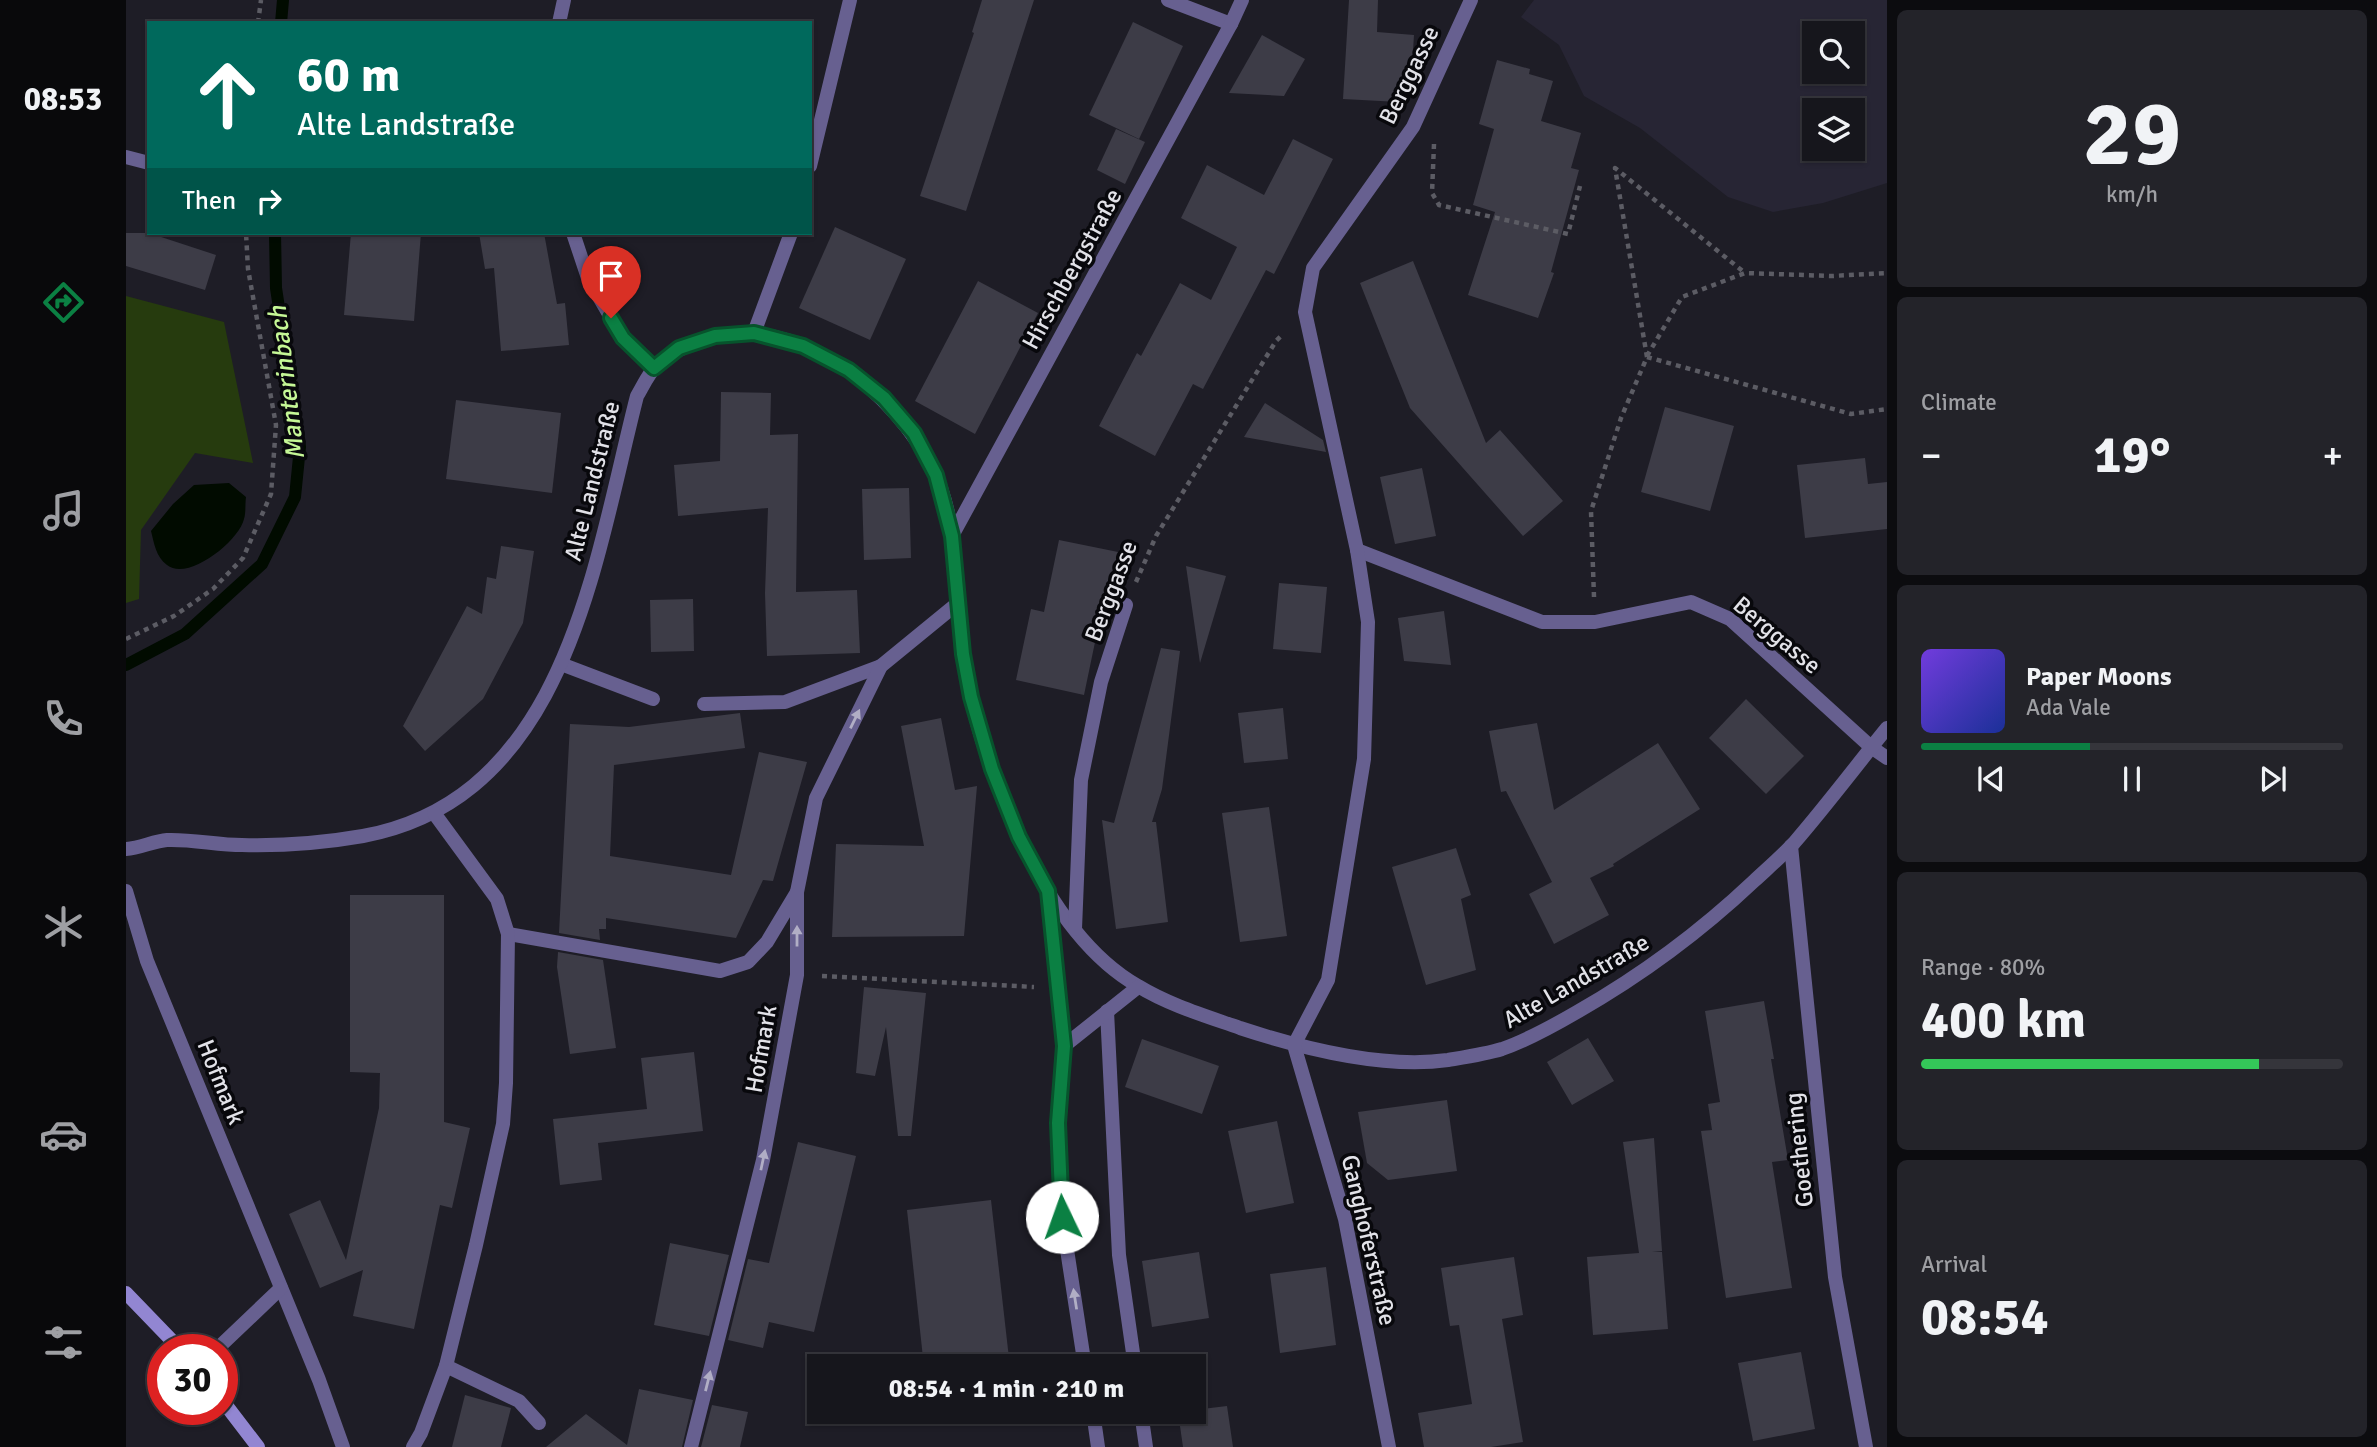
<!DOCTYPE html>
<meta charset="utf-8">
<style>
body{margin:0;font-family:Signika,sans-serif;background:#232329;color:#f1f3f6;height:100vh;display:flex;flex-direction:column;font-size:26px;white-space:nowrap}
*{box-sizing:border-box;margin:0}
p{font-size:23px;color:#9e9fa3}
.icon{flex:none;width:38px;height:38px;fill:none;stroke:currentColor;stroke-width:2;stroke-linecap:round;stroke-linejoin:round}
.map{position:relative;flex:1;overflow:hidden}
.drawer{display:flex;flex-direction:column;gap:10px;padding:10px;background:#0c0c0f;width:490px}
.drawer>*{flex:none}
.top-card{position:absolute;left:21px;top:21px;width:665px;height:214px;border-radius:0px;box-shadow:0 2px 5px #0004,0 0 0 2px #35353b;background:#00695c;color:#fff;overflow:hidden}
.tools{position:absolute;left:1676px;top:21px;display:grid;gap:14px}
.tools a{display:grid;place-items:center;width:63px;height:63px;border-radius:0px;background:#16161c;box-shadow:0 2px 5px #0004,0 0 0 2px #35353b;font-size:35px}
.speed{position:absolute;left:21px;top:1334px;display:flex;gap:14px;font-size:35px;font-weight:700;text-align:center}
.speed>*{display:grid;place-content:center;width:91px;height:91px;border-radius:50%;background:#16161c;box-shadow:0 2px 5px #0004,0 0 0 2px #35353b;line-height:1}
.speed .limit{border:10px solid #d22;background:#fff;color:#111}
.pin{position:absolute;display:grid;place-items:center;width:60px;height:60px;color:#fff;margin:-72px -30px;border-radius:50% 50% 50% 0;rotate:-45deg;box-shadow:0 0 7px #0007}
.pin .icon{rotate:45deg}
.me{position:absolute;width:77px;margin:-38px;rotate:357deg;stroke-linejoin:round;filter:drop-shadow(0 0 5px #0008)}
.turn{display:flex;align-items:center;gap:24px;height:147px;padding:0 35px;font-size:32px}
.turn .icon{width:91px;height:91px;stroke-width:2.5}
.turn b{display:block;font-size:49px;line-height:60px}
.then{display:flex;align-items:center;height:66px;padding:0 35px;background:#0003;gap:14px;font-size:26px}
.big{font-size:52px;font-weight:700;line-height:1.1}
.drawer .card{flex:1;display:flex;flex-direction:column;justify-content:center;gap:10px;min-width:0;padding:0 24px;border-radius:10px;background:#232329}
.drawer .dial{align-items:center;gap:0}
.dial b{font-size:91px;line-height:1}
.song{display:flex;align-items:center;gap:21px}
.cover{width:84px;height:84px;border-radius:10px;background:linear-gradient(135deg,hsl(260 70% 55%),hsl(230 70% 35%))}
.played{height:7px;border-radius:4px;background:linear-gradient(90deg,#0b8043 40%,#35353b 40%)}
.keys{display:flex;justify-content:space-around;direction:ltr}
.heat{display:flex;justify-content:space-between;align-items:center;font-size:38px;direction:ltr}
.charge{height:10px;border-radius:5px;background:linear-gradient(90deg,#34c759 80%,#35353b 0)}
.trip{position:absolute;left:681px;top:1354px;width:399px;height:70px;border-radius:0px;background:#16161c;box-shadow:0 2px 5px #0004,0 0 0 2px #35353b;font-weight:700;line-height:70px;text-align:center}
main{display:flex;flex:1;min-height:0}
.dock{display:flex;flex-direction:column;width:126px;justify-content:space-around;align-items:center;background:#09090b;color:#9e9fa3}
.dock .icon{width:49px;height:49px}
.dock .active{color:#0b8043}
.dock b{font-size:32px;color:#f1f3f6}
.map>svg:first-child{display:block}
.built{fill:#272534;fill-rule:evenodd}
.green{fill:#263b0e}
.water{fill:#010b00}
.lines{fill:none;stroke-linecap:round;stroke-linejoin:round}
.stream{stroke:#010b00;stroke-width:12}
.building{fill:#3d3c47}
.path{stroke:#5c5c64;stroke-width:4.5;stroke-dasharray:5 5;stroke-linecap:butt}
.lane{stroke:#676090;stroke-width:14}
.street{stroke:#676090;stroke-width:14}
.secondary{stroke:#9286d2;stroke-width:14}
.oneway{fill:#b1aec5}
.route-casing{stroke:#07532c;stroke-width:18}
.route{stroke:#0b8043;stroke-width:12}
.labels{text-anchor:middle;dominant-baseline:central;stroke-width:7;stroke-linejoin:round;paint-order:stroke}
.street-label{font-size:24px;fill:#e2e2e8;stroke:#08080c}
.water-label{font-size:26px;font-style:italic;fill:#c5f796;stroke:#08080c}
</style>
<main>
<nav class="dock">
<b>08:53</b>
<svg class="icon active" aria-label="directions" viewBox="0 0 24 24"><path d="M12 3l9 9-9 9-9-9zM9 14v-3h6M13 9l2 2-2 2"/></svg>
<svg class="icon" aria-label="music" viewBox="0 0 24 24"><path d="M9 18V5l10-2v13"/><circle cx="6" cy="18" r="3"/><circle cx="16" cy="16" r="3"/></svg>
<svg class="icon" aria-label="phone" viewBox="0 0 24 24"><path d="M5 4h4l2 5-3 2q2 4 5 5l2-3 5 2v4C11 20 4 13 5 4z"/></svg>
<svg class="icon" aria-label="climate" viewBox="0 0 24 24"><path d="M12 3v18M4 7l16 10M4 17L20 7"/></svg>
<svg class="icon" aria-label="car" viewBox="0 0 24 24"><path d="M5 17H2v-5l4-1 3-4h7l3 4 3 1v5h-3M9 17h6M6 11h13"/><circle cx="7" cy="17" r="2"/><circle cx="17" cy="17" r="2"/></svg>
<svg class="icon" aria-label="filters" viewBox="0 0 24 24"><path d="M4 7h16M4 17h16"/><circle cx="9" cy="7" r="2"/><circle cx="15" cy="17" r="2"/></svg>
</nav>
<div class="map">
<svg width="1761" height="1447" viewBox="0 0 1761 1447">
<rect width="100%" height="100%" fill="#1e1d26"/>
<path class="built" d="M 1408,0 L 1761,0 L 1761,183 L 1697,203 L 1647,212 L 1602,197 L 1514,128 L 1458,96 L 1433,45 L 1395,17 ZM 1689,33 L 1727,33 L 1727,72 L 1689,72 ZM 1689,110 L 1727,110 L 1727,149 L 1689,149 Z"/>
<polygon class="green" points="0,296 98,322 127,463 69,453 15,530 13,599 0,603"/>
<path class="water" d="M 103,483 L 120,497 C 119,504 120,513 118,519 C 113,541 62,582 41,565 C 30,557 28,543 25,531 L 47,504 L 68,485 Z"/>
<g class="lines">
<g class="stream">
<polyline points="155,23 157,0"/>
<polyline points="0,665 59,634 136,564 169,497 174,447 150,288 149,233"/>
</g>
</g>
<g class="building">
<polygon points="856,0 908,0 840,211 794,196 848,33 846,32"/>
<polygon points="1223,0 1252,0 1251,32 1288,35 1285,82 1274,81 1273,102 1217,99"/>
<polygon points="1007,22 1057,46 1013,139 963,115"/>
<polygon points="1136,35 1179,59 1158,96 1103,93"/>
<polygon points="1371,60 1404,69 1403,74 1427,81 1415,121 1455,133 1445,168 1453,170 1425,272 1428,273 1412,318 1342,295 1369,212 1347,205 1368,129 1353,124"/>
<polygon points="990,129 1019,142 999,184 971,170"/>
<polygon points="1167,139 1207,159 1148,274 1140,270 1077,389 1067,384 1029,456 973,426 1011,353 1015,356 1054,283 1085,300 1111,247 1055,218 1081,165 1138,195"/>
<polygon points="709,227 780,259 744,340 673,308"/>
<polygon points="0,233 23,233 90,255 79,290 0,266"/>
<polygon points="225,233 295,233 288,321 218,315"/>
<polygon points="353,233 418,233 431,304 439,303 443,345 375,351 368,268 359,269"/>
<polygon points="1287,261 1360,443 1374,430 1437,501 1397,536 1284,408 1263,356 1234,283"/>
<polygon points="852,281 912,313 849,434 789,401"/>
<polygon points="595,392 645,393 644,435 672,434 670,592 731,590 734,653 641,656 639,593 642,508 552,516 548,465 594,461"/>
<polygon points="330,400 435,413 426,493 320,479"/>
<polygon points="1139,403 1197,440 1200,452 1118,437"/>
<polygon points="1539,407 1608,426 1584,511 1515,492"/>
<polygon points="1739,458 1742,484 1761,482 1761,529 1679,538 1671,465"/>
<polygon points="1296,468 1310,536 1269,544 1254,477"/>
<polygon points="783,488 785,558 738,560 736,489"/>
<polygon points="933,540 997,553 983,625 973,623 958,695 890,680 905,609 918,612"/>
<polygon points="375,546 408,551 397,623 357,699 299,751 277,726 341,606 356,614 361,577 370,579"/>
<polygon points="1060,566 1100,576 1074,663"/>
<polygon points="1153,583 1201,587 1195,653 1147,649"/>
<polygon points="567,599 568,651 525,652 524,600"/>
<polygon points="1318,611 1325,665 1278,661 1272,618"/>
<polygon points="1035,648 1054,651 1036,789 1026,822 1030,822 1042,922 990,929 976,820 988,823"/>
<polygon points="1620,699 1678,756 1640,794 1583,738"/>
<polygon points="1157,708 1162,759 1118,763 1112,713"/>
<polygon points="614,713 619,748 488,765 484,856 605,875 633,752 681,762 647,881 637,880 610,938 480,918 480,929 473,929 474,940 433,933 444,724 503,727"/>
<polygon points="815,718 829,790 851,786 838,936 706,937 710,844 798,846 775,726"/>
<polygon points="1411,723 1428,810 1532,743 1574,809 1487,864 1488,866 1464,878 1483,915 1428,944 1403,894 1426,882 1380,791 1375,792 1363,731"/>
<polygon points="1143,807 1161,936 1114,942 1096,813"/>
<polygon points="1330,848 1345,895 1335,899 1350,970 1300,985 1266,867"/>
<polygon points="224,895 318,895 318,1122 344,1128 326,1208 314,1205 288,1329 227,1316 237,1270 194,1288 163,1214 194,1200 220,1260 253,1108 254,1073 224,1072"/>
<polygon points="432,952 477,960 490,1048 444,1054 431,967"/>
<polygon points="738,987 800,993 785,1136 772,1136 760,1027 749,1076 730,1073"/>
<polygon points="1638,1001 1648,1059 1645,1059 1662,1160 1646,1162 1666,1288 1600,1298 1575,1131 1586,1130 1582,1104 1594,1102 1579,1011"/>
<polygon points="1462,1038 1488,1081 1446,1105 1421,1062"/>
<polygon points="1016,1039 1093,1066 1076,1114 999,1087"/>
<polygon points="568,1052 577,1131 472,1143 476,1180 434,1185 427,1119 521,1109 515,1058"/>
<polygon points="1321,1100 1331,1171 1262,1180 1241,1163 1232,1112"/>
<polygon points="1151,1121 1168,1203 1120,1213 1102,1131"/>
<polygon points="1528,1138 1536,1251 1526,1252 1536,1252 1542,1329 1467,1335 1461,1257 1513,1253 1497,1142"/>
<polygon points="672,1142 730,1156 688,1332 643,1322 637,1348 602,1340 622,1259 643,1263"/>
<polygon points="865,1200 884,1367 798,1367 781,1210"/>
<polygon points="544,1243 603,1255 583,1336 528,1325"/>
<polygon points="1073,1252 1083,1318 1026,1327 1016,1261"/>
<polygon points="1388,1257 1397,1315 1376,1319 1397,1442 1365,1447 1298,1447 1292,1413 1346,1404 1333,1325 1324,1326 1315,1268"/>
<polygon points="1200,1267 1210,1345 1154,1353 1144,1274"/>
<polygon points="1675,1352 1689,1429 1627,1441 1612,1363"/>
<polygon points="513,1389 567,1400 556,1447 420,1447 460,1414 501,1445"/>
<polygon points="339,1395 385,1408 375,1447 326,1447"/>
<polygon points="586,1405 622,1412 614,1447 575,1447"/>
<polygon points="1101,1406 1107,1447 1057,1447 1052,1412 1068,1412 1068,1410"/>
</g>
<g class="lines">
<g class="path">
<polyline points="132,23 135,0"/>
<polyline points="1308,144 1306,193 1313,205 1442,234 1454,186"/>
<polyline points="1521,356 1556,297 1619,273 1706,276 1761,273"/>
<polyline points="1521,357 1489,168 1619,273"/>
<polyline points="1010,582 1030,536 1150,341 1157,334"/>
<polyline points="1468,597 1465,511 1495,418 1521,357 1725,414 1761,409"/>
<polyline points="0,639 48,616 87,589 117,558 145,494 150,425 122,269 120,233"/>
<polyline points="696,976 908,987"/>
</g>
<g class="lane">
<polyline points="0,157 23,163"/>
<polyline points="435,664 527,699"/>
<polyline points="578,704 659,702 755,666"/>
<polyline points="382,934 594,971 622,962 641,942 671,892"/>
<polyline points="320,1366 393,1401 413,1423"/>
</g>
<g class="street">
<polyline points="1042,0 1105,24"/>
<polyline points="433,23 438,0"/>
<polyline points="684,166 724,0"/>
<polyline points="447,233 462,278 497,338 528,367"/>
<polyline points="628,333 665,233"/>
<polyline points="826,536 1105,24 1116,0"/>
<polyline points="1231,550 1416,622 1469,622 1565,602 1604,619 1745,747 1761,758"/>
<polyline points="1665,846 1709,1277 1740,1447"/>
<path d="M 0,849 C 14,848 28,841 41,840 C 66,839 91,845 116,845 C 157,846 197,843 237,836 C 441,798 468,563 511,396 C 517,386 522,374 531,365 C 545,352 560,346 579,340 C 669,309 771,394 808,471 C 833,523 830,595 837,652 C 844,715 867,779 893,837 C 919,893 956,954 1012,986 C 1043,1005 1080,1016 1114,1028 C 1175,1048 1258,1069 1322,1060 C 1340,1057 1360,1054 1376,1049 C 1402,1040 1427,1026 1451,1012 C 1516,975 1574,932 1628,881 C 1642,868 1656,856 1668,843 C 1700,806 1730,766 1761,728"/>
<polyline points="0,891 21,961 193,1380 217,1447"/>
<polyline points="922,895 938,1046 932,1123 936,1217 959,1367"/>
<polyline points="949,929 955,780 975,682 1000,605"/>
<polyline points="981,1011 993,1255 1009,1367"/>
<polyline points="938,1046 1012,987"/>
<polyline points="91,1349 155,1288"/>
<polyline points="967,1412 972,1447"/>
<polyline points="1015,1412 1020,1447"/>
<polyline points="287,1447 295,1433 320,1366 350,1245 377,1124 380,1083 382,934 371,899 308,813"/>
<polyline points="565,1447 637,1160 671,975 671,892 690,798 755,666 832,603"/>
<polyline points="1263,1447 1219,1219 1168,1045 1202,980 1238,759 1242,622 1231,550 1179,312 1187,268 1287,127 1345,0"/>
</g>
<g class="secondary">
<polyline points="0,1293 54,1349"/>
<polyline points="96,1400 132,1447"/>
</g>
</g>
<defs><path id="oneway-solid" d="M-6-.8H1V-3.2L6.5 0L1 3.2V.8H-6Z" transform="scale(1.75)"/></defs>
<g class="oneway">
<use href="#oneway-solid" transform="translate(729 719) rotate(-64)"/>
<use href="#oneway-solid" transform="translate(671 936) rotate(-90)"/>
<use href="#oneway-solid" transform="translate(637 1160) rotate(-78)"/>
<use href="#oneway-solid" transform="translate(949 1299) rotate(-99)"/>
<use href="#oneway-solid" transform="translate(582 1381) rotate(-76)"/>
</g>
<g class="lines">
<defs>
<polyline id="route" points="485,318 497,338 528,368 553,348 589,336 628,333 677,346 723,370 758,398 788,433 810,475 826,536 837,654 845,697 866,769 893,837 922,891 938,1046 932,1123 936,1217"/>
</defs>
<use href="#route" class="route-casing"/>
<use href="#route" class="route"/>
</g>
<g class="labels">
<g class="street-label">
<text transform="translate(1283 75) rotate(-64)">Berggasse</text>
<text transform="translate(946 269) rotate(-61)">Hirschbergstraße</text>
<text transform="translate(466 481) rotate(-76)">Alte Landstraße</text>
<text transform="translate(985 591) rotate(-69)">Berggasse</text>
<text transform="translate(1651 635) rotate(40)">Berggasse</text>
<text transform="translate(1450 981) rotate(-30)">Alte Landstraße</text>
<text transform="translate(635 1049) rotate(-80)">Hofmark</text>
<text transform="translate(95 1082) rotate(68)">Hofmark</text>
<text transform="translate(1673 1150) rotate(-96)">Goethering</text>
<text transform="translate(1243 1240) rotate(77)">Ganghoferstraße</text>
</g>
<g class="water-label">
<text transform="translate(161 383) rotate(-97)">Manterinbach</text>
</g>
</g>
</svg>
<div class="tools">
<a><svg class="icon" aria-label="search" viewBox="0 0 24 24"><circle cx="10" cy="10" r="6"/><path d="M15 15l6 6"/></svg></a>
<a><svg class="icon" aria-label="layers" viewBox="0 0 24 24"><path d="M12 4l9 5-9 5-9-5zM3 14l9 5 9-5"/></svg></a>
</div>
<div class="speed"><div class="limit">30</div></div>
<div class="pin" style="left:485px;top:318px;background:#d93025"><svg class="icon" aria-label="arrive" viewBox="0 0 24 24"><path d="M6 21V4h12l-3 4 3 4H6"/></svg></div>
<svg class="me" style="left:936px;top:1217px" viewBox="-20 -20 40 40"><circle r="19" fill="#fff"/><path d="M0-13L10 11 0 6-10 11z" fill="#0b8043"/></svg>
<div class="trip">08:54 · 1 min · 210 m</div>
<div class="top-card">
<div class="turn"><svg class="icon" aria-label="ahead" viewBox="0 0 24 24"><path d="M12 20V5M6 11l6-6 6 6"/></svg><div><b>60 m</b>Alte Landstraße</div></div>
<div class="then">Then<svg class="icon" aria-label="right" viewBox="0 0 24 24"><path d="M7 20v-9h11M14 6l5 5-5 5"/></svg></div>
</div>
</div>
<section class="drawer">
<div class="card dial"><b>29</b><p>km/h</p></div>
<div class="card"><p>Climate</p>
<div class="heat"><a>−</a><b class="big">19°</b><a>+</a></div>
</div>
<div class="card">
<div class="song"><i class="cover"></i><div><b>Paper Moons</b><p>Ada Vale</p></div></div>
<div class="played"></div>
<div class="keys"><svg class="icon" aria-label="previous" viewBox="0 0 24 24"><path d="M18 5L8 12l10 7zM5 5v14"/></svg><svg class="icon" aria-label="pause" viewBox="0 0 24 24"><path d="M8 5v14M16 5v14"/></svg><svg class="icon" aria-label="next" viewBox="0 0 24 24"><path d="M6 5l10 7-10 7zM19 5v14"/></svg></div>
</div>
<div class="card"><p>Range · 80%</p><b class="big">400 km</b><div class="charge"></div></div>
<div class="card"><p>Arrival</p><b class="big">08:54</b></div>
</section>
</main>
